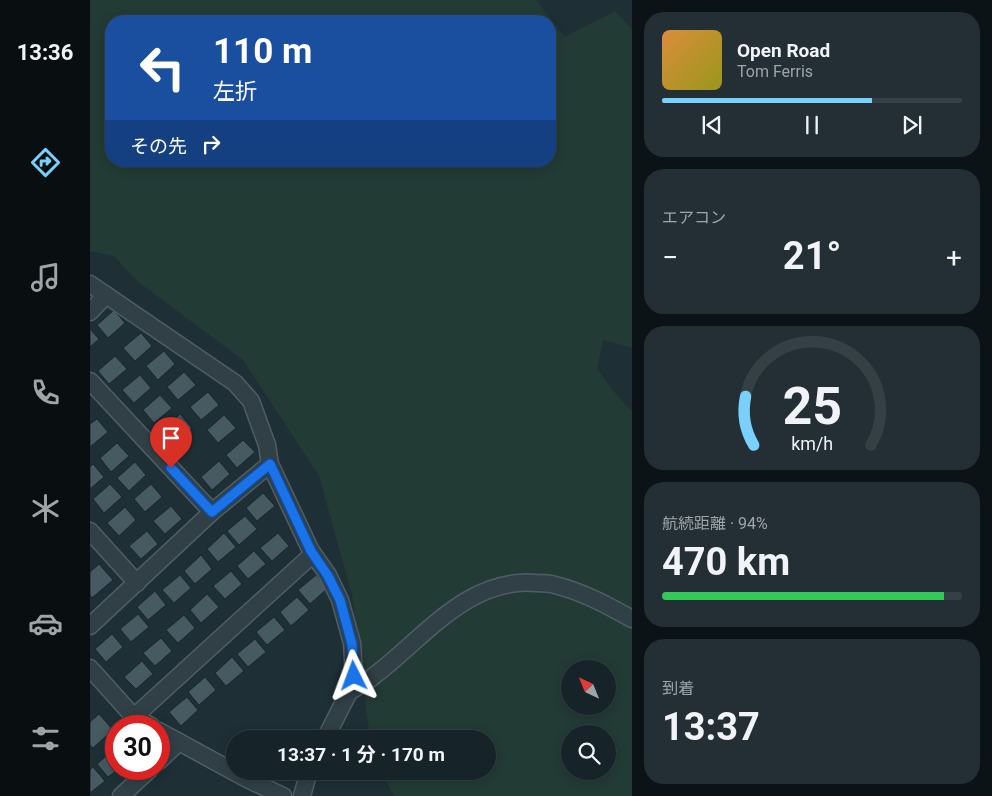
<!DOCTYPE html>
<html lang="ja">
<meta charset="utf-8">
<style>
body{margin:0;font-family:Roboto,"Noto Sans JP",sans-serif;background:#232f34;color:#f1f3f6;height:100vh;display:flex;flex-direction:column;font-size:19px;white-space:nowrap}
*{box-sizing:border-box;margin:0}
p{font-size:16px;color:#9ea4a8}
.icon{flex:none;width:28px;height:28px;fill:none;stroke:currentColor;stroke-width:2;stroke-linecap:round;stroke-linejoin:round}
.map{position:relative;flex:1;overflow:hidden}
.panel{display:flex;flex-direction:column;gap:12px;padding:12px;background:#0c1316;width:360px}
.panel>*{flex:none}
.top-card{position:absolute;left:15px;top:15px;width:451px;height:152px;border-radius:20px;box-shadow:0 2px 12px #0003,0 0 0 1px #354045;background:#1a4fa0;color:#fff;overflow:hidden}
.needle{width:32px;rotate:317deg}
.fabs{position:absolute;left:471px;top:660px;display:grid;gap:10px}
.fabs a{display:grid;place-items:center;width:55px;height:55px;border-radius:50%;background:#162328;box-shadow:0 2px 12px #0003,0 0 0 1px #354045;font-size:25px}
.speed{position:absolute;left:15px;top:715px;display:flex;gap:10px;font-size:25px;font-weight:700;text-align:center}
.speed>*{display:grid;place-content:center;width:65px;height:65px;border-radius:50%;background:#162328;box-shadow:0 2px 12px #0003,0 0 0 1px #354045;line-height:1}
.speed .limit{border:8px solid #d22;background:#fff;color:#111}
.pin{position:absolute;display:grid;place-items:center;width:42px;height:42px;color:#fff;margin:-51px -21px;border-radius:50% 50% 50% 0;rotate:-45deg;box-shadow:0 0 5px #0007}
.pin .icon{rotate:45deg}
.me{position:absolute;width:55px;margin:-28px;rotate:357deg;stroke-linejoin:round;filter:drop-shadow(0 0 4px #0008)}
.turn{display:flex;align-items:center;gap:18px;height:105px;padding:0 25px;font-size:22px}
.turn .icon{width:65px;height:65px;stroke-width:2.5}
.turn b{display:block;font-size:35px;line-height:42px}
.then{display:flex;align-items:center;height:48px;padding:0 25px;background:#0003;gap:10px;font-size:19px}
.big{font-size:38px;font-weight:700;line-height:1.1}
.panel .tile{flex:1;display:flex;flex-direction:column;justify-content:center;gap:8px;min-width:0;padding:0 18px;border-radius:20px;background:#232f34}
.panel .dial{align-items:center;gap:0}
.dial svg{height:130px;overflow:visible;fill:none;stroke:#354045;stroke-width:7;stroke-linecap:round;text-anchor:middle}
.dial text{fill:#f1f3f6;stroke:none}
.song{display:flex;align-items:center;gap:15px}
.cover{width:60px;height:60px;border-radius:8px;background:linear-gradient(135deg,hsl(30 70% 55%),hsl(60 70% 35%))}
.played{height:5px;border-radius:2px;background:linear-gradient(90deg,#79d0fb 70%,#354045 70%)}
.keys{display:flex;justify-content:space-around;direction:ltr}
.heat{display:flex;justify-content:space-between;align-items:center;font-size:28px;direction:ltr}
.charge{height:8px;border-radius:4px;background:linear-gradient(90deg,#34c759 94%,#354045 0)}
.trip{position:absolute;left:136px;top:730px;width:270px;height:50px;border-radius:25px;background:#162328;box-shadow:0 2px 12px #0003,0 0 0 1px #354045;font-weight:700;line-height:50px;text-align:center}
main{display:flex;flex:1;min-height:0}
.dock{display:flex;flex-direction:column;width:90px;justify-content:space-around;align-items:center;background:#090e10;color:#9ea4a8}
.dock .icon{width:35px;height:35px}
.dock .on{color:#79d0fb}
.dock b{font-size:22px;color:#f1f3f6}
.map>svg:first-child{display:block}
.green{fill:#233b35;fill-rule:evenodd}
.building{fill:#465a62;stroke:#19272d}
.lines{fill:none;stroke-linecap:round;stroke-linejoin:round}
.street-casing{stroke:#4f5e65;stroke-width:19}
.street{stroke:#314046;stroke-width:16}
.route-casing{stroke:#114b97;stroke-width:12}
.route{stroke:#1a73e8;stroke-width:9}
</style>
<main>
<nav class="dock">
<b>13:36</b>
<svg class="icon on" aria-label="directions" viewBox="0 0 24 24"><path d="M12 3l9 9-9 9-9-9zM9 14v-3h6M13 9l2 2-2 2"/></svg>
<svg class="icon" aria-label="music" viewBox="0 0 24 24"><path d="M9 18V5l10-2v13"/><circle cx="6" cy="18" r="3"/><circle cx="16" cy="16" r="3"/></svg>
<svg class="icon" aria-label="phone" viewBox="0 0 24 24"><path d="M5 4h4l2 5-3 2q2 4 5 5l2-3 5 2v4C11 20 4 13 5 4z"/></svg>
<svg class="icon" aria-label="climate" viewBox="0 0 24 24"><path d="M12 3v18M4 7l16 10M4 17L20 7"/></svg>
<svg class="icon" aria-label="car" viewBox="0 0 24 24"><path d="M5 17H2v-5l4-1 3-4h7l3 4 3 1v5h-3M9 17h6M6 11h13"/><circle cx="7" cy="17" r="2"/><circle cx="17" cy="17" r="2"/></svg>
<svg class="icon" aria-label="filters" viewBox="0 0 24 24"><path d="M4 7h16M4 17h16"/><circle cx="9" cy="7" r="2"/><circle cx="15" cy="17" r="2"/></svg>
</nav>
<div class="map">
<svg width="542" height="796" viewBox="0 0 542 796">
<rect width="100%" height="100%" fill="#1e2f36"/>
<path class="green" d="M 0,0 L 446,0 L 475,37 L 525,11 L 542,29 L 542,348 L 513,340 L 507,369 L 528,397 L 542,411 L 542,796 L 304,796 L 291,771 L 398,771 L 398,739 L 280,739 L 262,595 L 229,476 L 153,360 L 47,281 L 24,256 L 0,251 ZM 21,21 L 460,21 L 460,161 L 21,161 ZM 480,669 L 518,669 L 518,706 L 480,706 ZM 480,734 L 518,734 L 518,771 L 480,771 Z"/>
<g class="building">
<polygon points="24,310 35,323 18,338 7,325"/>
<polygon points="0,329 9,339 0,347"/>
<polygon points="51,333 62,346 45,361 33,348"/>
<polygon points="74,351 85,364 68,380 56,366"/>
<polygon points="25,356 37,369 19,384 8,371"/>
<polygon points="94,372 106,385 88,400 77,387"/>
<polygon points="50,375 61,388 44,403 32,390"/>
<polygon points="118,392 129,405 111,420 100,407"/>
<polygon points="70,395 82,408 64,423 53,410"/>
<polygon points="90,414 102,428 84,443 73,430"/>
<polygon points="134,415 146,428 128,443 117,430"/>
<polygon points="7,419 18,432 0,447 0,424"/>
<polygon points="153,440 165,452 147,468 136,455"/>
<polygon points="27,443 39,456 21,472 10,458"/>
<polygon points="129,461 140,474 122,490 111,477"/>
<polygon points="45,462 56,475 39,491 27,478"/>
<polygon points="3,464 14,477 0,489 0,467"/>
<polygon points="20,484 32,497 14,513 3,499"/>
<polygon points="61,484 72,497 55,512 44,499"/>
<polygon points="173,493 185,506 167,521 156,508"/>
<polygon points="81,506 92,519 75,534 63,521"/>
<polygon points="35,507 46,520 29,536 17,523"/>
<polygon points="155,516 167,529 149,545 137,531"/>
<polygon points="57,531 68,544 51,559 39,546"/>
<polygon points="134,533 146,547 128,562 117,549"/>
<polygon points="188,533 199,546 182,561 170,548"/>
<polygon points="164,551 176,564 158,579 147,566"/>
<polygon points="111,555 122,569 105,584 94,571"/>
<polygon points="9,564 23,580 2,598 0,595 0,572"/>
<polygon points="141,571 152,584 135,599 123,586"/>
<polygon points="90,575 101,588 84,603 72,590"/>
<polygon points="226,575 238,588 220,604 208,590"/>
<polygon points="65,591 76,605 58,620 47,607"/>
<polygon points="117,594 129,607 111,623 100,610"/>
<polygon points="207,597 219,610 201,626 190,612"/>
<polygon points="48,614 59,627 41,642 30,629"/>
<polygon points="94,615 105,628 88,643 76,630"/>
<polygon points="184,617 195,630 177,645 166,632"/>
<polygon points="22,634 33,647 16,662 5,649"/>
<polygon points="71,638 82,651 65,666 53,653"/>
<polygon points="165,639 176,652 158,667 147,654"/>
<polygon points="142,657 154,671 136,686 125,673"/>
<polygon points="52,661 63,674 46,689 34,677"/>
<polygon points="115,677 126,690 109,705 98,692"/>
<polygon points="97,697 108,710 91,726 79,712"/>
<polygon points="9,714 23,730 3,748 0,745 0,722"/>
<polygon points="24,749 26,751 26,769 28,769 18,777 7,764"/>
<polygon points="3,767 15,781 0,793 0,770"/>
</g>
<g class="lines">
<defs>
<g id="street">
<polyline points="0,284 145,383 161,401 177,445 180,464 221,551 238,575 250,600 262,643 264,676 259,692 235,739"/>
<polyline points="0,312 16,295"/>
<polyline points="0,381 122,512"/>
<polyline points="0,531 47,583"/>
<polyline points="0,626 122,512 180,464"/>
<polyline points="0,668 44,717 61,726"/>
<path d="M 259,692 C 268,686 277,682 285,675 C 334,638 378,577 446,583 C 452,583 459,583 465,585 C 493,592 517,605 542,619"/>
<polyline points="44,717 223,554"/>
<polyline points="69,731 155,778 193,796"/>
<polyline points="69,761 89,742"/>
<polyline points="31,796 60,769"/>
<polyline points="212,796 219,771"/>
</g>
</defs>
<use href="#street" class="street-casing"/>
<use href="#street" class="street"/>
</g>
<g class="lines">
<defs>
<polyline id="route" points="81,468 122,512 180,464 221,551 238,576 250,600 262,644 264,676"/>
</defs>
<use href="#route" class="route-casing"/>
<use href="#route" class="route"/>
</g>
</svg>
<div class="fabs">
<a><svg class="needle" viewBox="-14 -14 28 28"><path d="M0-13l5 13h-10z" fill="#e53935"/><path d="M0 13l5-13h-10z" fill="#9ea4a8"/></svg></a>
<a><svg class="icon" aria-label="search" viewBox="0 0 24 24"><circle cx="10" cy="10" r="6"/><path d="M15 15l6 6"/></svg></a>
</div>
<div class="speed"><div class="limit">30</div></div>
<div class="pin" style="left:81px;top:468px;background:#d93025"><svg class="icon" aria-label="arrive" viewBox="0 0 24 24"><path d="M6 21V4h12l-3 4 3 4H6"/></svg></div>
<svg class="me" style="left:264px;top:676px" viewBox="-20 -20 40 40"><path d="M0-17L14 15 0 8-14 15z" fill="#1a73e8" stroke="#fff" stroke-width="4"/></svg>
<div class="trip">13:37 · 1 分 · 170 m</div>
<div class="top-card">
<div class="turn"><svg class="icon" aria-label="left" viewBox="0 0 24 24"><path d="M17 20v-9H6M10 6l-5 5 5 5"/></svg><div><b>110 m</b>左折</div></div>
<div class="then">その先<svg class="icon" aria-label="right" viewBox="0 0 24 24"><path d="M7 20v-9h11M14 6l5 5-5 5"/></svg></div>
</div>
</div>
<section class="panel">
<div class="tile">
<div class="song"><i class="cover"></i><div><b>Open Road</b><p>Tom Ferris</p></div></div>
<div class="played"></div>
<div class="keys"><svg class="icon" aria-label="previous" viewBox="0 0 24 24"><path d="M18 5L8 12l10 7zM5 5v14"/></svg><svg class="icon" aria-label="pause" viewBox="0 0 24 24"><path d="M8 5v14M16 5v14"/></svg><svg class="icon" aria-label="next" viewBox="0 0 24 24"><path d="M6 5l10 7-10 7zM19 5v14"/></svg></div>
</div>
<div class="tile"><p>エアコン</p>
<div class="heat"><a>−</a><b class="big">21°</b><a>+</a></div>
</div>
<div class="tile dial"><svg viewBox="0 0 100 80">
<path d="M14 69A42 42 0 1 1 86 69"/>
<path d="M14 69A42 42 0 0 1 9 39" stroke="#79d0fb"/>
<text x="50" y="56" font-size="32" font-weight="700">25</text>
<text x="50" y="72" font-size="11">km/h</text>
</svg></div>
<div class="tile"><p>航続距離 · 94%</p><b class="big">470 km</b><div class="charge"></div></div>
<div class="tile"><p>到着</p><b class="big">13:37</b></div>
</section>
</main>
